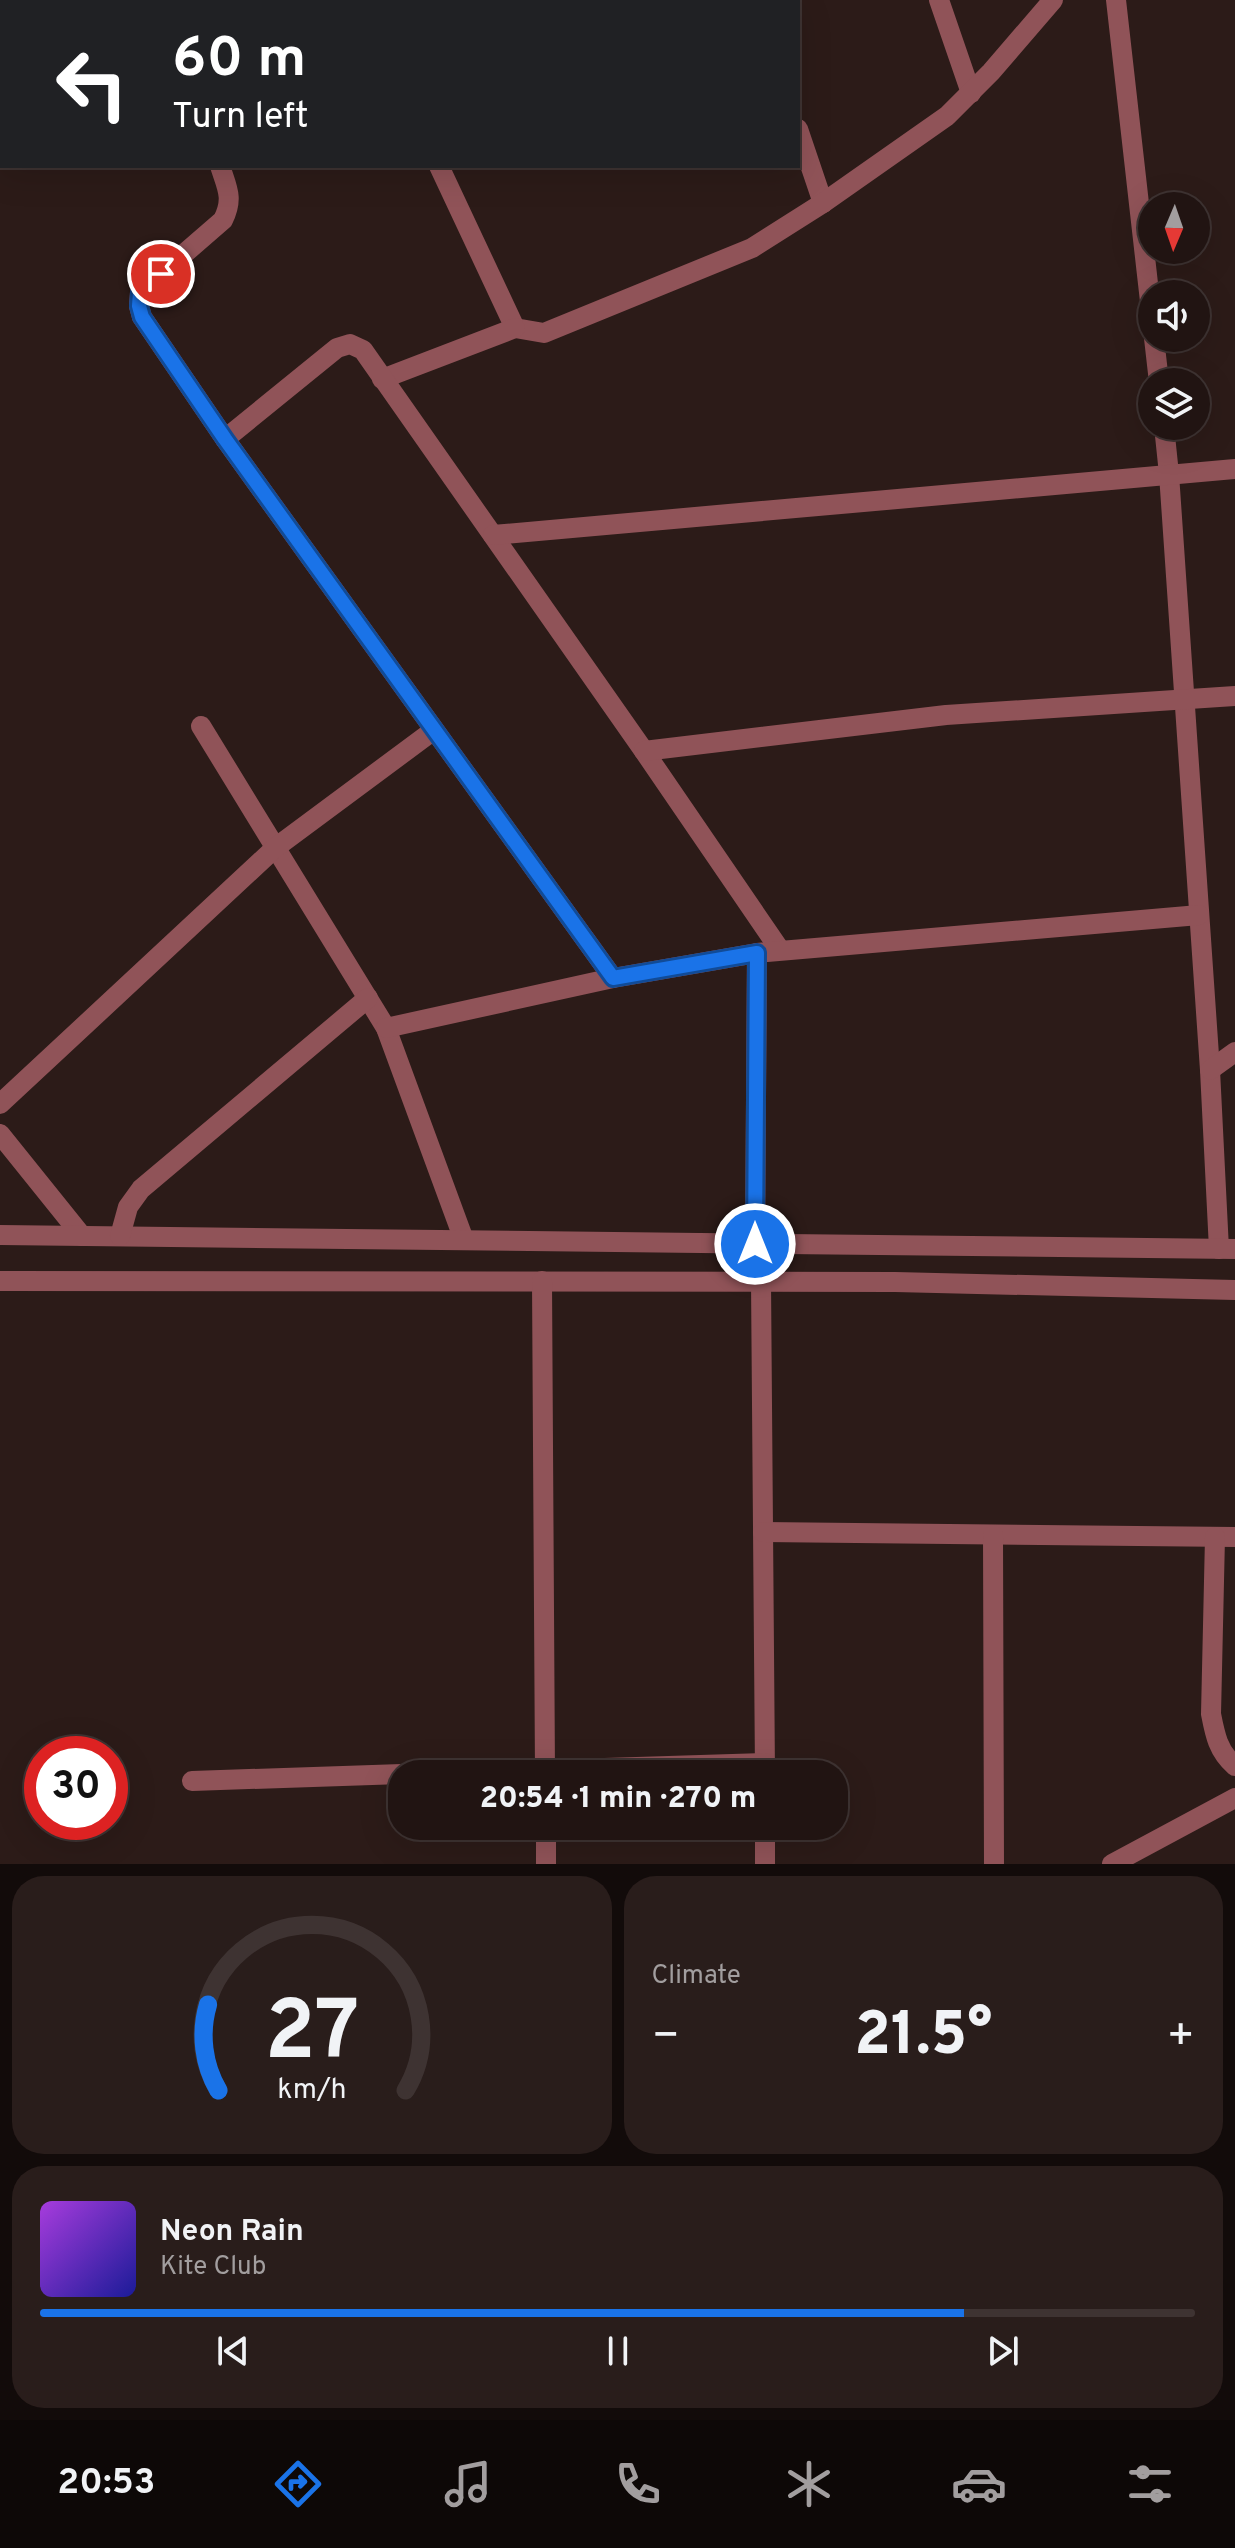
<!DOCTYPE html>
<meta charset="utf-8">
<style>
body{margin:0;font-family:Overpass,sans-serif;background:#291d1b;color:#f1f3f6;height:100vh;display:flex;flex-direction:column;font-size:30px;white-space:nowrap}
*{box-sizing:border-box;margin:0}
p{font-size:26px;color:#a29e9f}
.icon{flex:none;width:44px;height:44px;fill:none;stroke:currentColor;stroke-width:2;stroke-linecap:round;stroke-linejoin:round}
.map{position:relative;height:1864px;overflow:hidden}
.drawer{display:flex;flex-direction:column;gap:12px;padding:12px;background:#120b0a;flex:1}
.drawer>*{flex:none}
.top-card{position:absolute;left:0px;top:0px;width:800px;height:168px;box-shadow:0 8px 32px #0002,0 0 0 2px #3e3332;background:#202124;color:#fff;overflow:hidden}
.needle{width:52px;rotate:182deg}
.fabs{position:absolute;left:1138px;top:192px;display:grid;gap:16px}
.fabs a{display:grid;place-items:center;width:72px;height:72px;border-radius:50%;background:#211412;box-shadow:0 8px 32px #0002,0 0 0 2px #3e3332;font-size:40px}
.speed{position:absolute;left:24px;top:1736px;display:flex;gap:16px;font-size:40px;font-weight:700;text-align:center}
.speed>*{display:grid;place-content:center;width:104px;height:104px;border-radius:50%;background:#211412;box-shadow:0 8px 32px #0002,0 0 0 2px #3e3332;line-height:1}
.speed .limit{border:12px solid #d22;background:#fff;color:#111}
.pin{position:absolute;display:grid;place-items:center;width:68px;height:68px;color:#fff;margin:-34px;border:4px solid #fff;border-radius:50%;box-shadow:0 2px 8px #0007}
.me{position:absolute;width:88px;margin:-44px;rotate:0deg;stroke-linejoin:round;filter:drop-shadow(0 0 6px #0008)}
.turn{display:flex;align-items:center;gap:28px;height:168px;padding:0 40px;font-size:36px}
.turn .icon{width:104px;height:104px;stroke-width:2.5}
.turn b{display:block;font-size:56px;line-height:68px}
.big{font-size:60px;font-weight:800;line-height:1.1}
.drawer .card{flex:1;display:flex;flex-direction:column;justify-content:center;gap:12px;min-width:0;padding:0 28px;border-radius:32px;background:#291d1b}
.drawer .dial{align-items:center;gap:0}
.dial svg{height:208px;overflow:visible;fill:none;stroke:#3e3332;stroke-width:7;stroke-linecap:round;text-anchor:middle}
.dial text{fill:#f1f3f6;stroke:none}
.song{display:flex;align-items:center;gap:24px}
.cover{width:96px;height:96px;border-radius:12px;background:linear-gradient(135deg,hsl(280 70% 55%),hsl(240 70% 35%))}
.played{height:8px;border-radius:4px;background:linear-gradient(90deg,#1a73e8 80%,#3e3332 80%)}
.keys{display:flex;justify-content:space-around;direction:ltr}
.heat{display:flex;justify-content:space-between;align-items:center;font-size:44px;direction:ltr}
.drawer .tiles{flex:1;display:grid;gap:12px;grid-template-columns:1fr 1fr}
.card:last-child{grid-column:span 2}
.trip{position:absolute;left:388px;top:1760px;width:460px;height:80px;border-radius:32px;background:#211412;box-shadow:0 8px 32px #0002,0 0 0 2px #3e3332;font-weight:800;line-height:80px;text-align:center}
.dock{display:flex;height:128px;justify-content:space-around;align-items:center;background:#0d0807;color:#a29e9f}
.dock .icon{width:56px;height:56px}
.dock .active{color:#1a73e8}
.dock b{font-size:36px;color:#f1f3f6}
.map>svg:first-child{display:block}
.lines{fill:none;stroke-linecap:round;stroke-linejoin:round}
.minor{stroke:#905358;stroke-width:20}
.route-casing{stroke:#114b97;stroke-width:20}
.route{stroke:#1a73e8;stroke-width:14}
</style>
<div class="map">
<svg width="1235" height="1864" viewBox="0 0 1235 1864">
<rect width="100%" height="100%" fill="#2c1b18"/>
<g class="lines">
<g class="minor">
<polyline points="163,0 164,2"/>
<polyline points="362,0 363,2"/>
<polyline points="754,0 755,2"/>
<polyline points="939,0 971,93"/>
<polyline points="1116,0 1152,319"/>
<polyline points="798,129 823,203"/>
<path d="M 220,166 C 227,188 234,198 223,220 L 140,292 L 139,306 L 142,317 L 225,439 L 613,978"/>
<polyline points="439,166 515,328 544,333 752,248 823,203 947,116 991,72 1053,0"/>
<polyline points="1154,338 1159,382"/>
<polyline points="382,379 515,328"/>
<polyline points="1164,426 1169,474 1210,1070 1219,1249"/>
<polyline points="225,439 337,348 350,344 363,350 644,751 780,950"/>
<polyline points="493,535 1235,469"/>
<polyline points="201,726 386,1028 464,1240"/>
<polyline points="644,751 946,715 1235,696"/>
<polyline points="386,1028 613,978 757,953 1199,915"/>
<polyline points="1210,1070 1235,1052"/>
<polyline points="0,1104 275,848 434,730"/>
<polyline points="0,1134 82,1236"/>
<polyline points="0,1235 1235,1249"/>
<polyline points="120,1236 128,1207 141,1189 368,998"/>
<polyline points="755,1244 757,953"/>
<polyline points="0,1281 895,1282 1235,1290"/>
<polyline points="542,1281 545,1774"/>
<polyline points="761,1281 765,1774"/>
<polyline points="763,1532 1235,1537"/>
<polyline points="993,1535 994,1864"/>
<path d="M 1215,1537 L 1211,1714 C 1215,1735 1218,1751 1235,1766"/>
<polyline points="417,1774 765,1763"/>
<polyline points="192,1781 402,1774"/>
<polyline points="546,1826 546,1864"/>
<polyline points="765,1826 765,1864"/>
<polyline points="1112,1864 1235,1798"/>
</g>
</g>
<g class="lines">
<defs>
<polyline id="route" points="161,274 140,292 139,306 142,317 225,439 613,978 757,953 755,1244"/>
</defs>
<use href="#route" class="route-casing"/>
<use href="#route" class="route"/>
</g>
</svg>
<div class="fabs">
<a><svg class="needle" viewBox="-14 -14 28 28"><path d="M0-13l5 13h-10z" fill="#e53935"/><path d="M0 13l5-13h-10z" fill="#a29e9f"/></svg></a>
<a><svg class="icon" aria-label="sound" viewBox="0 0 24 24"><path d="M4 9h4l5-4v14l-5-4H4zM17 9q2 3 0 6"/></svg></a>
<a><svg class="icon" aria-label="layers" viewBox="0 0 24 24"><path d="M12 4l9 5-9 5-9-5zM3 14l9 5 9-5"/></svg></a>
</div>
<div class="speed"><div class="limit">30</div></div>
<div class="pin" style="left:161px;top:274px;background:#d93025"><svg class="icon" aria-label="arrive" viewBox="0 0 24 24"><path d="M6 21V4h12l-3 4 3 4H6"/></svg></div>
<svg class="me" style="left:755px;top:1244px" viewBox="-20 -20 40 40"><circle r="17" fill="#1a73e8" stroke="#fff" stroke-width="3"/><path d="M0-11L8 9 0 5-8 9z" fill="#fff"/></svg>
<div class="trip">20:54 · 1 min · 270 m</div>
<div class="top-card">
<div class="turn"><svg class="icon" aria-label="left" viewBox="0 0 24 24"><path d="M17 20v-9H6M10 6l-5 5 5 5"/></svg><div><b>60 m</b>Turn left</div></div>
</div>
</div>
<section class="drawer">
<div class="tiles">
<div class="card dial"><svg viewBox="0 0 100 80">
<path d="M14 69A42 42 0 1 1 86 69"/>
<path d="M14 69A42 42 0 0 1 10 36" stroke="#1a73e8"/>
<text x="50" y="56" font-size="32" font-weight="700">27</text>
<text x="50" y="72" font-size="11">km/h</text>
</svg></div>
<div class="card"><p>Climate</p>
<div class="heat"><a>−</a><b class="big">21.5°</b><a>+</a></div>
</div>
<div class="card">
<div class="song"><i class="cover"></i><div><b>Neon Rain</b><p>Kite Club</p></div></div>
<div class="played"></div>
<div class="keys"><svg class="icon" aria-label="previous" viewBox="0 0 24 24"><path d="M18 5L8 12l10 7zM5 5v14"/></svg><svg class="icon" aria-label="pause" viewBox="0 0 24 24"><path d="M8 5v14M16 5v14"/></svg><svg class="icon" aria-label="next" viewBox="0 0 24 24"><path d="M6 5l10 7-10 7zM19 5v14"/></svg></div>
</div>
</div>
</section>
<nav class="dock">
<b>20:53</b>
<svg class="icon active" aria-label="directions" viewBox="0 0 24 24"><path d="M12 3l9 9-9 9-9-9zM9 14v-3h6M13 9l2 2-2 2"/></svg>
<svg class="icon" aria-label="music" viewBox="0 0 24 24"><path d="M9 18V5l10-2v13"/><circle cx="6" cy="18" r="3"/><circle cx="16" cy="16" r="3"/></svg>
<svg class="icon" aria-label="phone" viewBox="0 0 24 24"><path d="M5 4h4l2 5-3 2q2 4 5 5l2-3 5 2v4C11 20 4 13 5 4z"/></svg>
<svg class="icon" aria-label="climate" viewBox="0 0 24 24"><path d="M12 3v18M4 7l16 10M4 17L20 7"/></svg>
<svg class="icon" aria-label="car" viewBox="0 0 24 24"><path d="M5 17H2v-5l4-1 3-4h7l3 4 3 1v5h-3M9 17h6M6 11h13"/><circle cx="7" cy="17" r="2"/><circle cx="17" cy="17" r="2"/></svg>
<svg class="icon" aria-label="filters" viewBox="0 0 24 24"><path d="M4 7h16M4 17h16"/><circle cx="9" cy="7" r="2"/><circle cx="15" cy="17" r="2"/></svg>
</nav>
